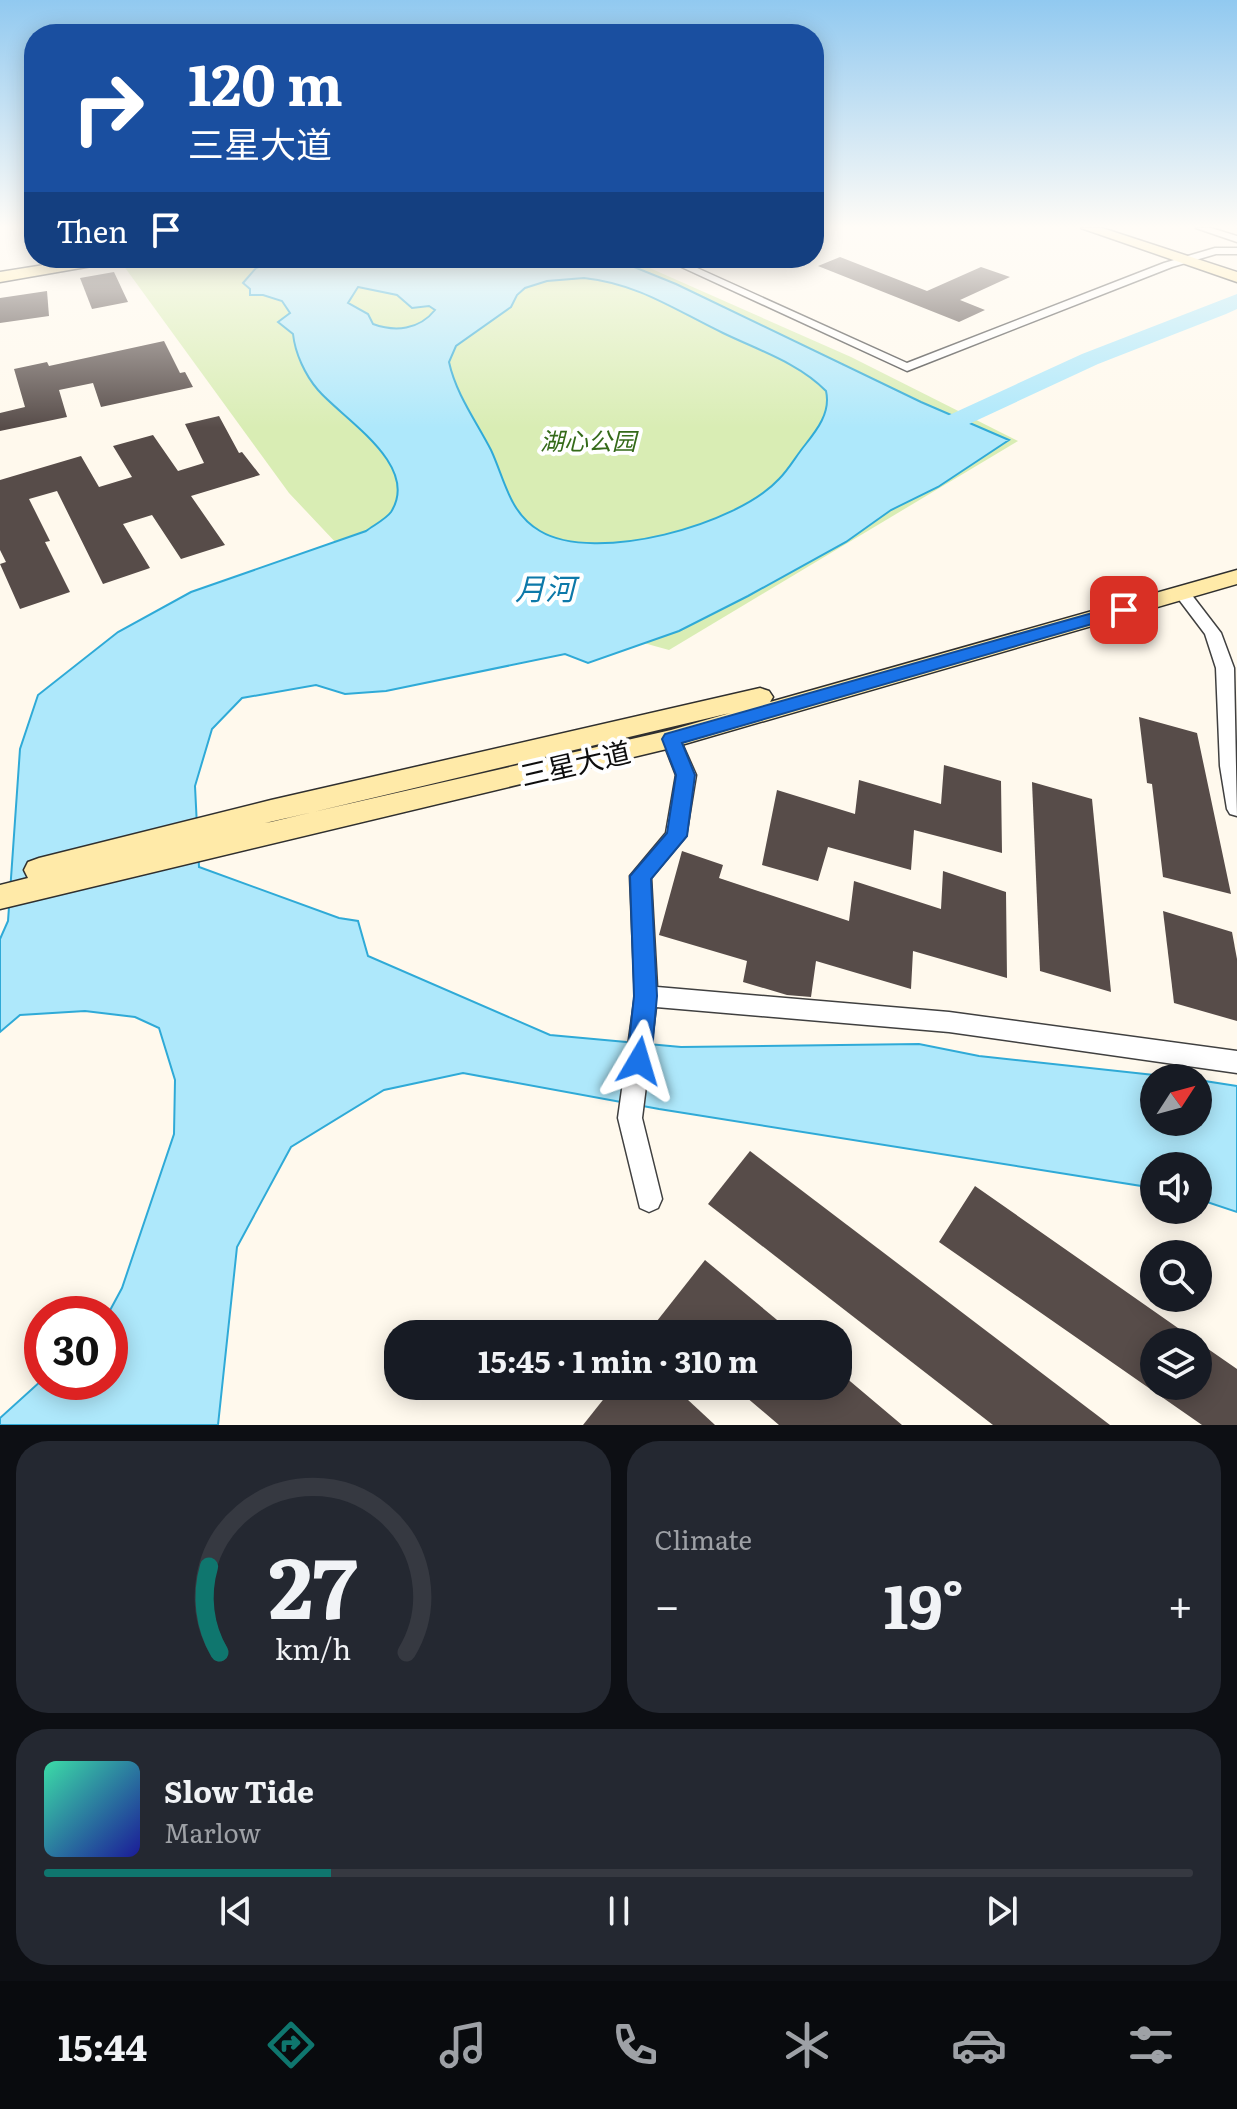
<!DOCTYPE html>
<meta charset="utf-8">
<style>
body{margin:0;font-family:Literata,"Noto Sans SC",serif;background:#242831;color:#f1f3f6;height:100vh;display:flex;flex-direction:column;font-size:30px;white-space:nowrap}
*{box-sizing:border-box;margin:0}
p{font-size:26px;color:#9ea1a6}
.icon{flex:none;width:44px;height:44px;fill:none;stroke:currentColor;stroke-width:2;stroke-linecap:round;stroke-linejoin:round}
.map{position:relative;height:1425px;overflow:hidden}
.sheet{display:flex;flex-direction:column;gap:16px;padding:16px;background:#0d0f14;flex:1}
.sheet>*{flex:none}
.hud{position:absolute;left:24px;top:24px;width:800px;height:244px;border-radius:32px;box-shadow:0 4px 20px #0003;background:#1a4fa0;color:#fff;overflow:hidden}
.needle{width:52px;rotate:54deg}
.tools{position:absolute;left:1140px;top:1064px;display:grid;gap:16px}
.tools a{display:grid;place-items:center;width:72px;height:72px;border-radius:50%;background:#171b24;box-shadow:0 4px 20px #0003;font-size:40px}
.speed{position:absolute;left:24px;top:1296px;display:flex;gap:16px;font-size:40px;font-weight:700;text-align:center}
.speed>*{display:grid;place-content:center;width:104px;height:104px;border-radius:50%;background:#171b24;box-shadow:0 4px 20px #0003;line-height:1}
.speed .limit{border:12px solid #d22;background:#fff;color:#111}
.pin{position:absolute;display:grid;place-items:center;width:68px;height:68px;color:#fff;margin:-34px;border-radius:16px;box-shadow:0 4px 12px #0006}
.me{position:absolute;width:88px;margin:-44px;rotate:7deg;stroke-linejoin:round;filter:drop-shadow(0 0 6px #0008)}
.turn{display:flex;align-items:center;gap:28px;height:168px;padding:0 32px;font-size:36px}
.turn .icon{width:104px;height:104px;stroke-width:2.5}
.turn b{display:block;font-size:56px;line-height:68px}
.then{display:flex;align-items:center;height:76px;padding:0 32px;background:#0003;gap:16px;font-size:30px}
.big{font-size:60px;font-weight:700;line-height:1.1}
.sheet .tile{flex:1;display:flex;flex-direction:column;justify-content:center;gap:12px;min-width:0;padding:0 28px;border-radius:32px;background:#242831}
.sheet .dial{align-items:center;gap:0}
.dial svg{height:208px;overflow:visible;fill:none;stroke:#363941;stroke-width:7;stroke-linecap:round;text-anchor:middle}
.dial text{fill:#f1f3f6;stroke:none}
.song{display:flex;align-items:center;gap:24px}
.cover{width:96px;height:96px;border-radius:12px;background:linear-gradient(135deg,hsl(160 70% 55%),hsl(240 70% 35%))}
.played{height:8px;border-radius:4px;background:linear-gradient(90deg,#0f766e 25%,#363941 25%)}
.keys{display:flex;justify-content:space-around;direction:ltr}
.heat{display:flex;justify-content:space-between;align-items:center;font-size:44px;direction:ltr}
.sheet .tiles{flex:1;display:grid;gap:16px;grid-template-columns:1fr 1fr}
.tile:last-child{grid-column:span 2}
.trip{position:absolute;left:384px;top:1320px;width:468px;height:80px;border-radius:32px;background:#171b24;box-shadow:0 4px 20px #0003;font-weight:700;line-height:80px;text-align:center}
.tab-bar{display:flex;height:128px;justify-content:space-around;align-items:center;background:#090b0e;color:#9ea1a6}
.tab-bar .icon{width:56px;height:56px}
.tab-bar .on{color:#0f766e}
.tab-bar b{font-size:36px;color:#f1f3f6}
.map>svg:first-child{display:block}
.green{fill:#d9edb4}
.water{fill:#aee8fb;stroke:#2faad7;stroke-width:2;fill-rule:evenodd}
.lines{fill:none;stroke-linecap:round;stroke-linejoin:round}
.river{fill:#aee8fb;fill-rule:evenodd}
.building{fill:#574c49}
.street-casing{stroke:#404040;stroke-width:3}
.secondary-casing{stroke:#2f2f2f;stroke-width:3}
.street{fill:#fff;fill-rule:evenodd}
.secondary{fill:#ffeaa8;fill-rule:evenodd}
.route{fill:#1a73e8;stroke:#114b97;stroke-width:2}
.labels{text-anchor:middle;dominant-baseline:central;stroke-width:8;stroke-linejoin:round;paint-order:stroke}
.far-park-label{font-size:24px;font-style:italic;fill:#346a19;stroke:#fff}
.street-label{font-size:28px;fill:#0d0d0d;stroke:#fff}
.water-label{font-size:30px;font-style:italic;fill:#0d79a9;stroke:#fff}
</style>
<div class="map">
<svg width="1237" height="1425" viewBox="0 0 1237 1425">
<rect width="100%" height="100%" fill="#fff9ed"/>
<polygon class="green" points="118,258 627,258 851,357 1018,441 669,650 355,563 289,493"/>
<path class="water" d="M 283,258 L 310,258 L 325,262 L 354,258 L 505,258 L 510,261 L 612,258 L 676,284 L 921,402 L 1009,440 L 938,487 L 891,510 L 846,542 L 748,596 L 679,631 L 588,663 L 565,654 L 386,691 L 345,694 L 316,685 L 242,698 L 212,729 L 195,786 L 199,867 L 339,918 L 358,921 L 368,956 L 550,1035 L 681,1047 L 919,1044 L 979,1056 L 1182,1078 L 1154,1078 L 1154,1122 L 1198,1122 L 1198,1080 L 1237,1086 L 1237,1212 L 1198,1199 L 1198,1166 L 1154,1166 L 1154,1188 L 659,1109 L 463,1073 L 384,1090 L 291,1147 L 237,1247 L 218,1425 L 0,1425 L 0,1418 L 42,1380 L 110,1382 L 108,1314 L 122,1288 L 174,1134 L 175,1080 L 159,1028 L 135,1017 L 85,1011 L 20,1015 L 0,1032 L 0,939 L 8,921 L 20,749 L 38,695 L 118,632 L 191,592 L 366,531 C 374,525 386,519 391,512 C 421,465 343,419 318,390 C 305,375 295,353 293,334 L 278,322 L 290,313 L 282,301 L 263,295 L 250,295 L 250,289 L 243,283 L 256,268 ZM 584,278 C 639,284 675,310 723,333 C 758,350 799,363 826,391 C 831,412 817,430 805,445 C 796,456 789,469 779,479 C 737,525 595,564 540,531 C 509,513 505,480 491,450 C 476,421 456,394 449,362 L 456,346 L 511,307 L 517,295 L 525,288 L 547,281 ZM 358,287 L 397,295 L 412,308 L 429,306 L 435,310 C 419,330 395,332 373,324 L 368,314 L 348,303 Z"/>
<g class="lines">
<polygon class="river" points="1237,294 1237,309 1226,314 1098,364 928,443 910,443 906,438 910,433 1082,354"/>
</g>
<g class="building">
<polygon points="840,257 927,291 981,267 1010,277 960,300 985,310 959,322 818,266"/>
<polygon points="114,272 128,302 92,309 80,278"/>
<polygon points="47,291 49,316 0,323 0,298"/>
<polygon points="164,341 180,373 185,372 193,387 101,407 93,383 59,390 67,417 0,431 0,413 25,407 14,369 47,362 49,366"/>
<polygon points="219,416 239,453 242,452 260,475 191,496 225,545 181,559 152,515 123,524 150,568 103,584 57,491 29,499 50,541 45,542 70,592 20,609 0,564 6,562 0,550 0,480 81,456 99,487 132,477 113,446 153,435 178,471 204,463 185,424"/>
<polygon points="1139,717 1197,733 1231,894 1163,877 1152,784 1147,783"/>
<polygon points="944,765 1001,781 1002,853 914,830 911,870 828,847 818,881 762,865 777,790 855,814 859,780 941,804"/>
<polygon points="1032,782 1092,799 1111,992 1040,971"/>
<polygon points="682,851 723,865 719,878 849,921 854,881 941,909 943,871 1006,892 1007,978 913,951 911,989 816,961 811,997 787,995 743,982 747,961 659,935"/>
<polygon points="1163,911 1232,932 1237,959 1237,1021 1174,1003"/>
<polygon points="750,1151 1110,1425 993,1425 708,1204"/>
<polygon points="975,1186 1198,1342 1154,1342 1154,1386 1198,1386 1198,1342 1237,1369 1237,1425 1202,1425 939,1242"/>
<polygon points="705,1260 794,1334 673,1334 657,1321"/>
<polygon points="838,1371 902,1425 779,1425 733,1386 838,1386"/>
<polygon points="614,1386 673,1386 715,1425 583,1425"/>
</g>
<g class="lines">
<defs>
<g id="street">
<polygon points="1196,228 1211,228 1237,236 1237,242"/>
<polygon points="1215,248 1237,248 1237,254 1216,254 1172,267 907,371 662,258 675,258 907,363 1164,263"/>
<polygon points="1182,588 1188,590 1221,633 1234,668 1237,816 1230,814 1227,809 1220,766 1216,668 1205,634 1174,593"/>
<polygon points="671,732 680,739 696,775 686,836 651,878 657,987 949,1012 1237,1051 1237,1073 949,1032 656,1007 642,1118 662,1199 658,1208 649,1212 640,1208 618,1118 635,996 630,876 666,833 676,775 662,739"/>
</g>
<g id="secondary">
<polygon points="1081,228 1102,228 1237,272 1237,282"/>
<polygon points="88,258 122,258 115,262 0,282 0,272"/>
<path d="M 1237,570 L 1237,584 L 671,748 L 0,909 L 0,885 L 28,878 L 24,870 L 28,862 L 39,858 L 271,800 L 760,688 L 769,691 L 773,697 L 770,702 ZM 730,713 L 671,730 L 265,823 L 271,822 Z"/>
</g>
</defs>
<use href="#street" class="street-casing"/>
<use href="#secondary" class="secondary-casing"/>
<use href="#street" class="street"/>
<use href="#secondary" class="secondary"/>
</g>
<linearGradient id="sky" x2="0" y2="1"><stop stop-color="#91c9f0"/><stop offset="0.53" stop-color="#fffcf7"/><stop offset="1" stop-color="#fffcf7" stop-opacity="0"/></linearGradient>
<rect width="1237" height="428" fill="url(#sky)"/>
<polygon class="route" points="1124,604 1133,610 1130,613 682,743 695,775 687,836 651,879 657,996 651,1061 648,1069 639,1072 630,1069 627,1061 634,996 630,876 667,833 676,775 662,739 665,734"/>
<g class="labels">
<g class="far-park-label">
<text x="588" y="439">湖心公园</text>
</g>
<g class="street-label">
<text transform="translate(575 762) rotate(-13)">三星大道</text>
</g>
<g class="water-label">
<text x="545" y="587">月河</text>
</g>
</g>
</svg>
<div class="tools">
<a><svg class="needle" viewBox="-14 -14 28 28"><path d="M0-13l5 13h-10z" fill="#e53935"/><path d="M0 13l5-13h-10z" fill="#9ea1a6"/></svg></a>
<a><svg class="icon" aria-label="sound" viewBox="0 0 24 24"><path d="M4 9h4l5-4v14l-5-4H4zM17 9q2 3 0 6"/></svg></a>
<a><svg class="icon" aria-label="search" viewBox="0 0 24 24"><circle cx="10" cy="10" r="6"/><path d="M15 15l6 6"/></svg></a>
<a><svg class="icon" aria-label="layers" viewBox="0 0 24 24"><path d="M12 4l9 5-9 5-9-5zM3 14l9 5 9-5"/></svg></a>
</div>
<div class="speed"><div class="limit">30</div></div>
<div class="pin" style="left:1124px;top:610px;background:#d93025"><svg class="icon" aria-label="arrive" viewBox="0 0 24 24"><path d="M6 21V4h12l-3 4 3 4H6"/></svg></div>
<svg class="me" style="left:639px;top:1061px" viewBox="-20 -20 40 40"><path d="M0-17L14 15 0 8-14 15z" fill="#1a73e8" stroke="#fff" stroke-width="4"/></svg>
<div class="trip">15:45 · 1 min · 310 m</div>
<div class="hud">
<div class="turn"><svg class="icon" aria-label="right" viewBox="0 0 24 24"><path d="M7 20v-9h11M14 6l5 5-5 5"/></svg><div><b>120 m</b>三星大道</div></div>
<div class="then">Then<svg class="icon" aria-label="arrive" viewBox="0 0 24 24"><path d="M6 21V4h12l-3 4 3 4H6"/></svg></div>
</div>
</div>
<section class="sheet">
<div class="tiles">
<div class="tile dial"><svg viewBox="0 0 100 80">
<path d="M14 69A42 42 0 1 1 86 69"/>
<path d="M14 69A42 42 0 0 1 10 36" stroke="#0f766e"/>
<text x="50" y="56" font-size="32" font-weight="700">27</text>
<text x="50" y="72" font-size="11">km/h</text>
</svg></div>
<div class="tile"><p>Climate</p>
<div class="heat"><a>−</a><b class="big">19°</b><a>+</a></div>
</div>
<div class="tile">
<div class="song"><i class="cover"></i><div><b>Slow Tide</b><p>Marlow</p></div></div>
<div class="played"></div>
<div class="keys"><svg class="icon" aria-label="previous" viewBox="0 0 24 24"><path d="M18 5L8 12l10 7zM5 5v14"/></svg><svg class="icon" aria-label="pause" viewBox="0 0 24 24"><path d="M8 5v14M16 5v14"/></svg><svg class="icon" aria-label="next" viewBox="0 0 24 24"><path d="M6 5l10 7-10 7zM19 5v14"/></svg></div>
</div>
</div>
</section>
<nav class="tab-bar">
<b>15:44</b>
<svg class="icon on" aria-label="directions" viewBox="0 0 24 24"><path d="M12 3l9 9-9 9-9-9zM9 14v-3h6M13 9l2 2-2 2"/></svg>
<svg class="icon" aria-label="music" viewBox="0 0 24 24"><path d="M9 18V5l10-2v13"/><circle cx="6" cy="18" r="3"/><circle cx="16" cy="16" r="3"/></svg>
<svg class="icon" aria-label="phone" viewBox="0 0 24 24"><path d="M5 4h4l2 5-3 2q2 4 5 5l2-3 5 2v4C11 20 4 13 5 4z"/></svg>
<svg class="icon" aria-label="climate" viewBox="0 0 24 24"><path d="M12 3v18M4 7l16 10M4 17L20 7"/></svg>
<svg class="icon" aria-label="car" viewBox="0 0 24 24"><path d="M5 17H2v-5l4-1 3-4h7l3 4 3 1v5h-3M9 17h6M6 11h13"/><circle cx="7" cy="17" r="2"/><circle cx="17" cy="17" r="2"/></svg>
<svg class="icon" aria-label="filters" viewBox="0 0 24 24"><path d="M4 7h16M4 17h16"/><circle cx="9" cy="7" r="2"/><circle cx="15" cy="17" r="2"/></svg>
</nav>
